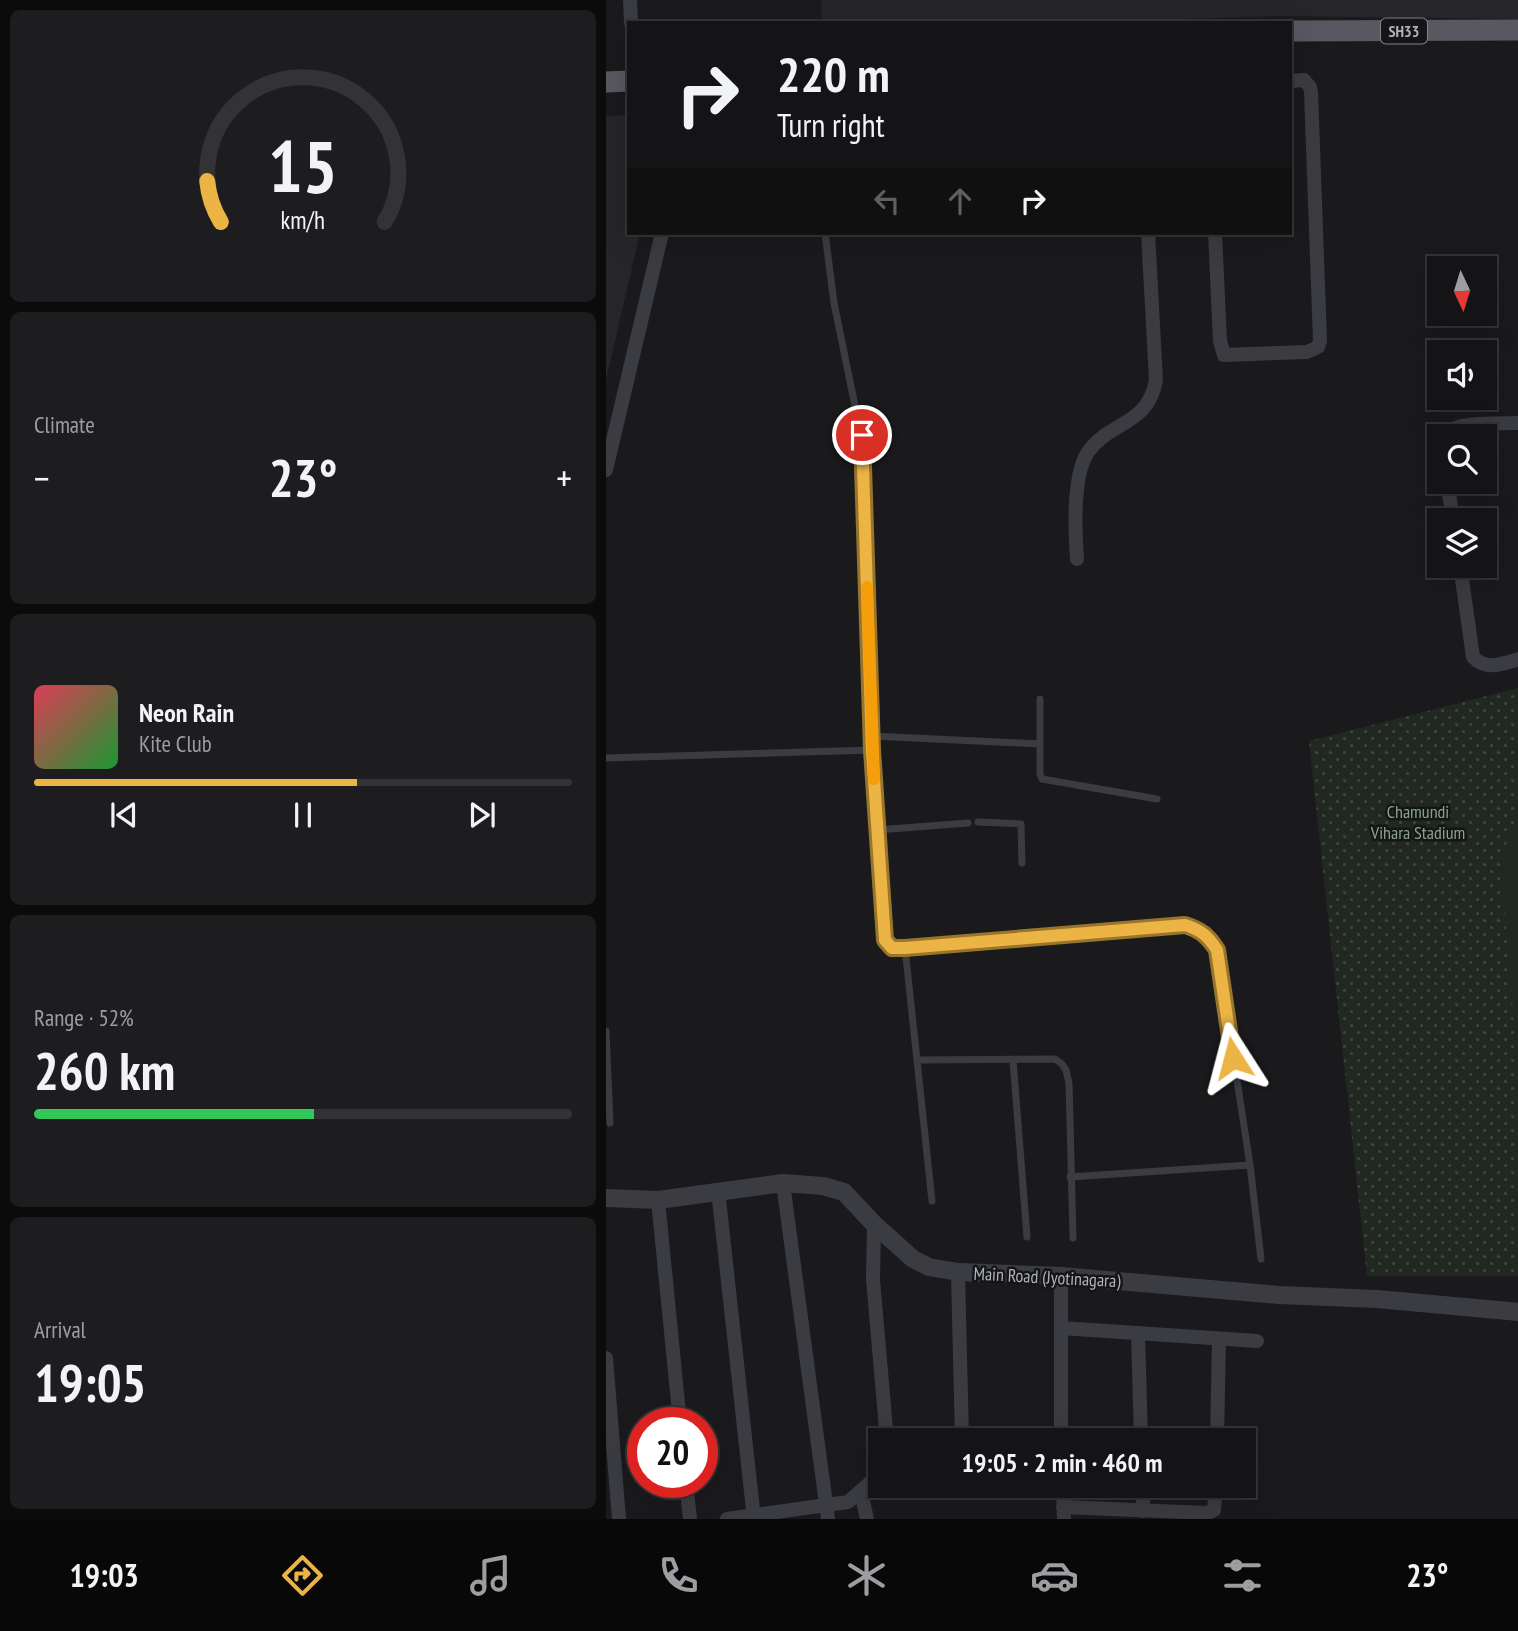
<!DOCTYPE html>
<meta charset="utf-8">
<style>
body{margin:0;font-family:"PT Sans Narrow",sans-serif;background:#1d1d1f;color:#f1f3f6;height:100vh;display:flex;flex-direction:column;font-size:26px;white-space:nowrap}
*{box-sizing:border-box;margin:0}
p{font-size:23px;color:#9d9ea1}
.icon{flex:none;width:38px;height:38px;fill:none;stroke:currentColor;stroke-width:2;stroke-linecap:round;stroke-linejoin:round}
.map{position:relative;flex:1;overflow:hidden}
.panel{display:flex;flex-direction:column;gap:10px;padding:10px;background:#0b0b0c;width:606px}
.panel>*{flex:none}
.banner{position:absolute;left:21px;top:21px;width:665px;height:214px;border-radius:0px;box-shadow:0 7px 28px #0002,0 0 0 2px #333335;background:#141416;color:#f1f3f6;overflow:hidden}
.needle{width:46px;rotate:176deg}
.fabs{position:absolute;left:821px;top:256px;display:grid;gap:14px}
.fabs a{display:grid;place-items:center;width:70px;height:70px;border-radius:0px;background:#141416;box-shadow:0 7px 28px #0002,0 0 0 2px #333335;font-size:35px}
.speed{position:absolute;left:21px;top:1407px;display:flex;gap:14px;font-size:35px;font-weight:700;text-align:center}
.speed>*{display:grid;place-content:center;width:91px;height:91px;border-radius:50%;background:#141416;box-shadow:0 7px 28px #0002,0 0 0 2px #333335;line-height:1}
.speed .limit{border:10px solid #d22;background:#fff;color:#111}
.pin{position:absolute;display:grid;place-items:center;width:60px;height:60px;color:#fff;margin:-30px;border:4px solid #fff;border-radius:50%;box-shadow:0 2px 7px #0007}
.me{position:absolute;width:77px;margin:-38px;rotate:351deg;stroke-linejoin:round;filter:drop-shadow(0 0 5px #0008)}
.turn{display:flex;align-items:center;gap:24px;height:147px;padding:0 35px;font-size:32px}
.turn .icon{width:91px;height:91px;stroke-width:2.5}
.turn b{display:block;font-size:49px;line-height:60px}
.lanes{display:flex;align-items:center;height:66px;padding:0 35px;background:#0003;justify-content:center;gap:35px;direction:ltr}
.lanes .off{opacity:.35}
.big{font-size:52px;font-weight:700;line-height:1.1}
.panel .tile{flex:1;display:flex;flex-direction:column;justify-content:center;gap:10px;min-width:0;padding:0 24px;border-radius:10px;background:#1d1d1f}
.panel .dial{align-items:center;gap:0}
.dial svg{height:182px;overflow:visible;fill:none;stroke:#333335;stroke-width:7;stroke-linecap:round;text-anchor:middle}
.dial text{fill:#f1f3f6;stroke:none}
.song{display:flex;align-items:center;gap:21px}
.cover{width:84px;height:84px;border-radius:10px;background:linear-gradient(135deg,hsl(350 70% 55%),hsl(130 70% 35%))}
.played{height:7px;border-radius:4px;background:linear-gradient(90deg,#ebb444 60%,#333335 60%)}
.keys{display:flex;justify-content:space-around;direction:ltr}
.heat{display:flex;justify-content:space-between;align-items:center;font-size:38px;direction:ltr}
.charge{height:10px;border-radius:5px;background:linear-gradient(90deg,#34c759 52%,#333335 0)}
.trip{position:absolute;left:262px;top:1428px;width:388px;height:70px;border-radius:0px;background:#141416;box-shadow:0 7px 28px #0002,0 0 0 2px #333335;font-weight:700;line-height:70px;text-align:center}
.dock{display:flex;height:112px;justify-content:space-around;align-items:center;background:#080809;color:#9d9ea1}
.dock .icon{width:49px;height:49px}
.dock .current{color:#ebb444}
.dock b{font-size:32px;color:#f1f3f6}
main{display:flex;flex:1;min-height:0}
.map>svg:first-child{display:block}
.built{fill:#26262a}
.grass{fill:url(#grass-dots)}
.garden{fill:#202821}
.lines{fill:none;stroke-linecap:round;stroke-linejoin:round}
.service{stroke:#3b3c41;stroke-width:7}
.minor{stroke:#3b3c41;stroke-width:14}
.tertiary{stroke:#3b3c41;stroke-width:18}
.primary{stroke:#585960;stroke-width:21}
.route-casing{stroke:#99752c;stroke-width:18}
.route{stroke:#ebb444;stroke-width:12}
.slow{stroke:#f59e0b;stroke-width:12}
.labels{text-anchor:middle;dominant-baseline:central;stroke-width:5;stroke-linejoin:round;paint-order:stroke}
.shield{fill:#151518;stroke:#7f838a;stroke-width:2}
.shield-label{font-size:16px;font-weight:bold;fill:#adb2bb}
.park-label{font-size:18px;fill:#86a588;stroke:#151518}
.street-label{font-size:18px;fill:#adb2bb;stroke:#151518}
</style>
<main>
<section class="panel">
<div class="tile dial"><svg viewBox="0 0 100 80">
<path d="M14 69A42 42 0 1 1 86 69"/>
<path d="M14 69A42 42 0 0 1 8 51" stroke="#ebb444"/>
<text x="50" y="56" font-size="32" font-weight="700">15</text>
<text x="50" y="72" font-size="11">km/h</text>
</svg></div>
<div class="tile"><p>Climate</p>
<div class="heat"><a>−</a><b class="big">23°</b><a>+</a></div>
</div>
<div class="tile">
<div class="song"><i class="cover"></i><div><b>Neon Rain</b><p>Kite Club</p></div></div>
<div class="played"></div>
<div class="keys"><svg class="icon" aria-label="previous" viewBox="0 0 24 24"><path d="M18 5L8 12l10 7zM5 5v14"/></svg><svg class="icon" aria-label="pause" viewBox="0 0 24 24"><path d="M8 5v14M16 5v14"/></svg><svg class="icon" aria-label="next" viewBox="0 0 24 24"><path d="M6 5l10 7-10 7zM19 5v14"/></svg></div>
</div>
<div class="tile"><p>Range · 52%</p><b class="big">260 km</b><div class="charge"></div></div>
<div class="tile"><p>Arrival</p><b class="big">19:05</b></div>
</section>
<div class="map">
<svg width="913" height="1519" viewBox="0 0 913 1519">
<defs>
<pattern id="grass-dots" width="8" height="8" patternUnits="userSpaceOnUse" patternTransform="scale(1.75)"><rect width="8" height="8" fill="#202821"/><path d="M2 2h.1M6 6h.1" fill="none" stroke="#3e453f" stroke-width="1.8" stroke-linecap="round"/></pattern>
</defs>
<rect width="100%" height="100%" fill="#1a1a1d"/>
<g class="built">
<polygon points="215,0 912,0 913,19 670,16 451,23 216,23"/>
<polygon points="23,115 23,233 34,233 0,380 0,116"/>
</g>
<polygon class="grass" points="912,688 912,1276 761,1276 703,741"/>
<polygon class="garden" points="912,817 912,1071 894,858"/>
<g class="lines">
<g class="service">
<path d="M 219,233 L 228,303 L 258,450 L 266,750 L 279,940 L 286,948 L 299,948 L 579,925 C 595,930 602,936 611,950 L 644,1165 L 655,1259"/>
<polyline points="434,699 434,774 436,779 551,799"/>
<polyline points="266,736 434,744"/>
<polyline points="0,758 266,750"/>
<polyline points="372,822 415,824 416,863"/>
<polyline points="271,830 362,823"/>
<polyline points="299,948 326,1201"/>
<polyline points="0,1031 4,1123"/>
<polyline points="312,1060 449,1059 456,1064 460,1070 463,1083 467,1238"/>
<polyline points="407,1060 421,1237"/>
<polyline points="464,1177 644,1165"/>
</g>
<g class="minor">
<polyline points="24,0 25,23"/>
<polyline points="609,233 614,341 618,355 701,352 712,347 714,341 705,92 704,87 698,80 684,81"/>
<path d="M 838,436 C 849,420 894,424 913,423"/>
<polyline points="0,470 56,233"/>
<polyline points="841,481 847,520"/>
<path d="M 471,559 C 469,531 466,476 482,452 C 505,420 542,426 550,380 L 542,233"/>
<path d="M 854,565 L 867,657 C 881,671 896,664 913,659"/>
<polyline points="177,1183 222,1519"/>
<polyline points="112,1190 148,1519"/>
<polyline points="52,1200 74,1423"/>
<polyline points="268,1224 267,1280 281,1440"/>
<polyline points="352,1272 356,1440"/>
<polyline points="455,1276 455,1440"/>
<polyline points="455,1328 651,1341"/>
<polyline points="532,1333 535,1440"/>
<polyline points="0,1358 13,1519"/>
<polyline points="611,1440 613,1339"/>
<polyline points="80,1482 84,1519"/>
<polyline points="457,1486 458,1519"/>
<polyline points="537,1486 537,1511"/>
<polyline points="255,1492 261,1519"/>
<polyline points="457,1507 602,1513 608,1510 610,1486"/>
<polyline points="121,1519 242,1502 275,1473"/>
</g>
<polyline class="tertiary" points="0,1198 52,1200 177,1183 217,1186 238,1192 268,1224 307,1259 323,1267 352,1272 455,1276 673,1295 771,1299 913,1312"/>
<g class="primary">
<polyline points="684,31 913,30"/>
<polyline points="0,82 23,81"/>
</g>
</g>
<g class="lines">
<defs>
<path id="route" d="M 256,435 L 266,750 L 279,940 L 286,948 L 299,948 L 579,925 C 595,930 602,936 611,950 L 627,1058"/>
</defs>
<use href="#route" class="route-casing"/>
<use href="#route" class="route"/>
<polyline class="slow" points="261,587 268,779"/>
</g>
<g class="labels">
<rect class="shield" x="775" y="18.5" width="46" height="25" rx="5"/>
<g class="shield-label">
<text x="798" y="31">SH33</text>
</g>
<g class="park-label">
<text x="812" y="811">Chamundi<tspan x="812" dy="21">Vihara Stadium</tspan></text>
</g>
<g class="street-label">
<text transform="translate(441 1277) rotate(3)">Main Road (Jyotinagara)</text>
</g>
</g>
</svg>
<div class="fabs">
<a><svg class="needle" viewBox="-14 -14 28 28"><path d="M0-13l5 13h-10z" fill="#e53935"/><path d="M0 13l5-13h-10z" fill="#9d9ea1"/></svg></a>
<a><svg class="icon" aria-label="sound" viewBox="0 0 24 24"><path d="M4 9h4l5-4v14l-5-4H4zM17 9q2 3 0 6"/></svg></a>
<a><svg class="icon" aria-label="search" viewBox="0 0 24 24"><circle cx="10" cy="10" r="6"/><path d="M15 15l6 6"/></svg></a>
<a><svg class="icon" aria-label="layers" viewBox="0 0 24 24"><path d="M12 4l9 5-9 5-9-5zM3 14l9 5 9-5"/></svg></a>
</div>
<div class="speed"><div class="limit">20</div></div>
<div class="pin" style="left:256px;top:435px;background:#d93025"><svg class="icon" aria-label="arrive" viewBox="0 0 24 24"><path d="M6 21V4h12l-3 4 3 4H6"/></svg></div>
<svg class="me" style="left:627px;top:1058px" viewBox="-20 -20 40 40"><path d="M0-17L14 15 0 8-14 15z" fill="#ebb444" stroke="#fff" stroke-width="4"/></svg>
<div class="trip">19:05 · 2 min · 460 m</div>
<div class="banner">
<div class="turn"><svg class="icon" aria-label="right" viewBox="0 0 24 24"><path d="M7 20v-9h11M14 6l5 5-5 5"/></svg><div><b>220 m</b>Turn right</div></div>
<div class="lanes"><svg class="icon off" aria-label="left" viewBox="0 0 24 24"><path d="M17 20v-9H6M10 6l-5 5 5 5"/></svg><svg class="icon off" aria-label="ahead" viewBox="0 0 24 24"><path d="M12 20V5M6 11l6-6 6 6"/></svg><svg class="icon" aria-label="right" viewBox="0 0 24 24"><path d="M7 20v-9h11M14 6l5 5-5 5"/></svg></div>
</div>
</div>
</main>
<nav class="dock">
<b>19:03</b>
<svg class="icon current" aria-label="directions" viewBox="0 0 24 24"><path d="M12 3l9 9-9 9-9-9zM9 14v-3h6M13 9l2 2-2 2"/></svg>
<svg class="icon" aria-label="music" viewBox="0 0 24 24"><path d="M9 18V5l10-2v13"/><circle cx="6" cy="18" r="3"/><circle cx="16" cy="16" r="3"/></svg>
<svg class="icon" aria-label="phone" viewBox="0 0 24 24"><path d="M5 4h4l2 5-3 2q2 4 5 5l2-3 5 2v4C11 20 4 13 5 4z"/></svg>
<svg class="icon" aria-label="climate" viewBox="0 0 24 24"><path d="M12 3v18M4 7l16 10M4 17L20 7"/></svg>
<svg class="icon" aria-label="car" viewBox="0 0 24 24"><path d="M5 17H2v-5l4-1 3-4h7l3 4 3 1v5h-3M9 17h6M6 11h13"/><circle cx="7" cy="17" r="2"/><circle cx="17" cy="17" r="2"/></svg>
<svg class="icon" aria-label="filters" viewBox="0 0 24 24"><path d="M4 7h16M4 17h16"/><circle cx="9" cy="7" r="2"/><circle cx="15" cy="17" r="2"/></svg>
<b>23°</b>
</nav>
